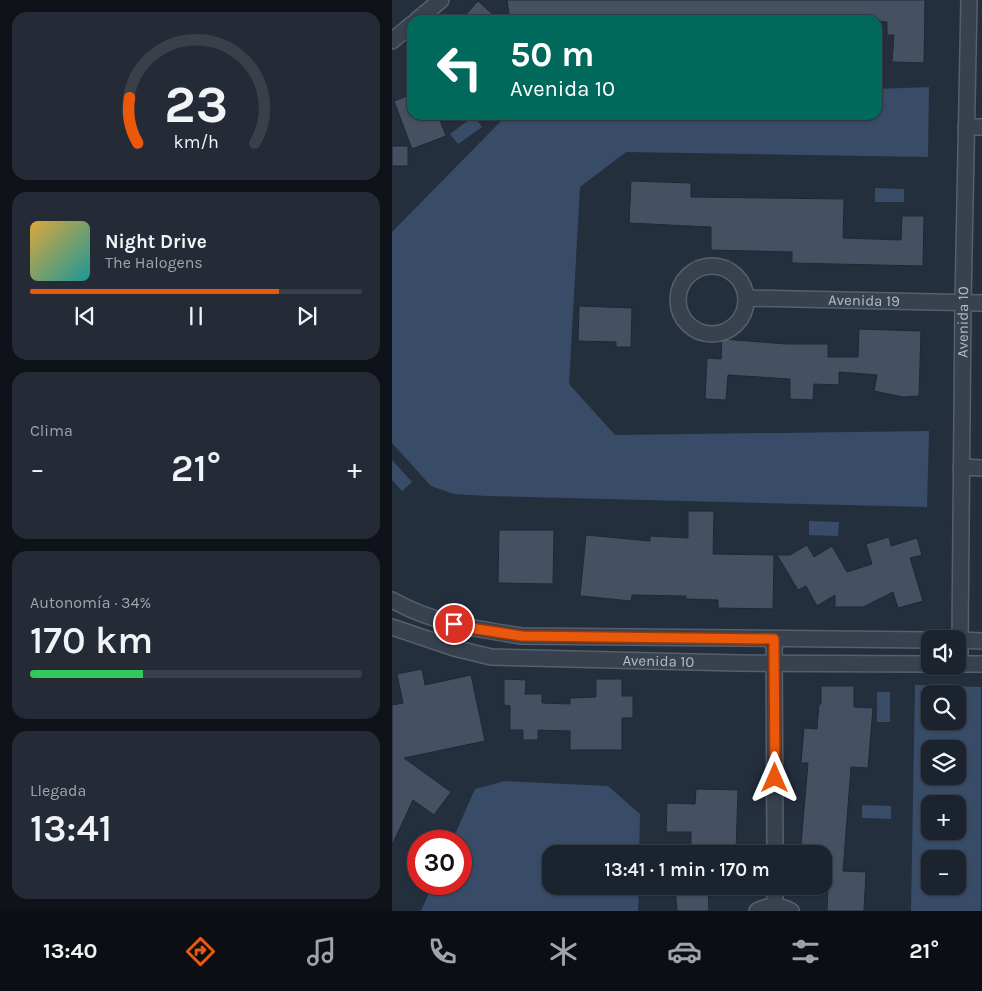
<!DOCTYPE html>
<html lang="es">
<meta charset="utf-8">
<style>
body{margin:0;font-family:Karla,sans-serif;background:#242b36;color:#f1f3f6;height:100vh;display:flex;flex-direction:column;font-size:19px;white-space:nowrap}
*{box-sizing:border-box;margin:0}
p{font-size:16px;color:#a0a4aa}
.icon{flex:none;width:28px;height:28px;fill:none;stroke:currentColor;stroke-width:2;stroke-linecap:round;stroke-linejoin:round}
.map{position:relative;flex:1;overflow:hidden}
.side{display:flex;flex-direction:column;gap:12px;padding:12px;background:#0f1319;width:392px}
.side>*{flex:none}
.top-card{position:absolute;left:15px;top:15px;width:475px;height:105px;border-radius:15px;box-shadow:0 1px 4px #0004,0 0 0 1px #39404a;background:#00695c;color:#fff;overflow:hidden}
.controls{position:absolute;left:529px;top:630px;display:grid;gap:10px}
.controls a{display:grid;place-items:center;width:45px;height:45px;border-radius:10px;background:#1b232e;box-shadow:0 1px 4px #0004,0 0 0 1px #39404a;font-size:25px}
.speed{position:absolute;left:15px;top:830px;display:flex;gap:10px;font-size:25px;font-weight:700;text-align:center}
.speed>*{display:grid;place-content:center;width:65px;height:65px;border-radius:50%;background:#1b232e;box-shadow:0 1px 4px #0004,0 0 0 1px #39404a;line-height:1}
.speed .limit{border:8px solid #d22;background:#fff;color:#111}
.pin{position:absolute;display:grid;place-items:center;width:42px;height:42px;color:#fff;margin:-21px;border:2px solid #fff;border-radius:50%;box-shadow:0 1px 5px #0007}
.me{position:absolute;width:55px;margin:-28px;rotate:0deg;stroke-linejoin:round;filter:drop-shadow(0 0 4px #0008)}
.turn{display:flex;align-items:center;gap:18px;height:105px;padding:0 20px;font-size:22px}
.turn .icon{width:65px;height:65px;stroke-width:2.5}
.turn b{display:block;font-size:35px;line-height:42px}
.big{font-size:38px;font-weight:600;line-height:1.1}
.side .card{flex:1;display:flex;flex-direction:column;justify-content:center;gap:8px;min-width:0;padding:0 18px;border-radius:15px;background:#242b36}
.side .dial{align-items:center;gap:0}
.dial svg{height:130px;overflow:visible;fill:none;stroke:#39404a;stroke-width:7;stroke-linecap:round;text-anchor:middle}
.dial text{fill:#f1f3f6;stroke:none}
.song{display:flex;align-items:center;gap:15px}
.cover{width:60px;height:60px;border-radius:8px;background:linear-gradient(135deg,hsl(40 70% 55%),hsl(180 70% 35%))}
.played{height:5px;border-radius:2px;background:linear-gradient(90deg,#ea580c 75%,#39404a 75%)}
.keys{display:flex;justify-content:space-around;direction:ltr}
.heat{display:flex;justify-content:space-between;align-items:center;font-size:28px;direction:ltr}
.charge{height:8px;border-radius:4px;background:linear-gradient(90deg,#34c759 34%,#39404a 0)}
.trip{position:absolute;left:150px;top:845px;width:290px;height:50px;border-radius:15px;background:#1b232e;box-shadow:0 1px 4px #0004,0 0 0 1px #39404a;font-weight:600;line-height:50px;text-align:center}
.tabs{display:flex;height:80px;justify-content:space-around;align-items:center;background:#0b0e12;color:#a0a4aa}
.tabs .icon{width:35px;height:35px}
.tabs .on{color:#ea580c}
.tabs b{font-size:22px;color:#f1f3f6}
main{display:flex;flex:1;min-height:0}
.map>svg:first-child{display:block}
.water{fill:#394c67;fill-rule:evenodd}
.building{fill:#455162;stroke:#1f2835}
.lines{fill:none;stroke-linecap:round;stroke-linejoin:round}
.minor-casing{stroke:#565f6c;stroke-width:18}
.minor{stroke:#38414e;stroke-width:15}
.route-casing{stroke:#983908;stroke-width:12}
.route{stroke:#ea580c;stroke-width:9}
.labels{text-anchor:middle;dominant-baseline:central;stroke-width:5;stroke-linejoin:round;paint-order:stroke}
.street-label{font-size:15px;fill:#b4bcc9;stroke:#1d2633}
</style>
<main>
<section class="side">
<div class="card dial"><svg viewBox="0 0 100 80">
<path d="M14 69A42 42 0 1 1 86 69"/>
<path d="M14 69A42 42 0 0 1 9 41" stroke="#ea580c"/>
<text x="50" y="56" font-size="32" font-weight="700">23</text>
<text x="50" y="72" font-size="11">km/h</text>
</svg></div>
<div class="card">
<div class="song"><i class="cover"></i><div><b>Night Drive</b><p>The Halogens</p></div></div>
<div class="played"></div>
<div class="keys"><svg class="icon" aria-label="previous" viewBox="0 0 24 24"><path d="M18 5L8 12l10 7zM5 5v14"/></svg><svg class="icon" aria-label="pause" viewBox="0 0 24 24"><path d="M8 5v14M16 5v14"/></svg><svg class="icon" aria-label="next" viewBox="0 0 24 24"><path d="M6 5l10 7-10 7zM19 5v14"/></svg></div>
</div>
<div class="card"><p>Clima</p>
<div class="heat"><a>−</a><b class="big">21°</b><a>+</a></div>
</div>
<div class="card"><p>Autonomía · 34%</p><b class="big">170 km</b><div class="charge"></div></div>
<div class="card"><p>Llegada</p><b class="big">13:41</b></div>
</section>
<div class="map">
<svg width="590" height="911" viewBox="0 0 590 911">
<rect width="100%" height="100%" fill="#242f3e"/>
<g class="water">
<polygon points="537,87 536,157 234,152 188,187 177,384 223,435 537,431 535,507 95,496 62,494 39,486 0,443 0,232 115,115 485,115 485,89"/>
<polygon points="82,116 90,127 66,144 58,134"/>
<polygon points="483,188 512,189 512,202 483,202"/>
<polygon points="0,460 20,482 10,491 0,480"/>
<polygon points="417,521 447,522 446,536 417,535"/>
<path d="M 523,685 L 589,687 L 589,911 L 519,911 ZM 538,694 L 565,694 L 565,721 L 538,721 ZM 538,749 L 565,749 L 565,776 L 538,776 ZM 538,804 L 565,804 L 565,831 L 538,831 ZM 538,859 L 565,859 L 565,886 L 538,886 Z"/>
<rect x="485" y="692" width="13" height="30"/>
<polygon points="113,781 216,786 248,814 247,854 159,854 159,886 247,886 246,911 29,911 41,884 69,884 69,841 60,841 83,789"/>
<polygon points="470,805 499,806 499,819 470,818"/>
</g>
<g class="building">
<polygon points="115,0 533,0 532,63 500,62 502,35 495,35 495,22 485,21 485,20 118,20"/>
<polygon points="86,1 107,20 69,20"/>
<polygon points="20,94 20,115 46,115 54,136 20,149 2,101"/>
<rect x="0" y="146" width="16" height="20"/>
<polygon points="239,181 299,183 299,197 452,199 451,238 509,240 510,216 532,216 531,266 400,263 400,252 319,250 319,227 237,223"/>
<polygon points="187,306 240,308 239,347 224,347 224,342 186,341"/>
<polygon points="467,329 529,331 527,396 511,397 482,391 485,375 447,372 447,385 422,384 421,400 398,399 398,379 336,375 334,400 313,399 315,358 329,359 330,339 394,344 436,344 436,357 466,357"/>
<polygon points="296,511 322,511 321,554 382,555 381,609 326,608 326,600 294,599 294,596 240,595 239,601 188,596 194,535 258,541 258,536 296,538"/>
<polygon points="107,530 162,530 161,584 106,583"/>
<polygon points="497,537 499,546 525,538 530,555 518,558 531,601 506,608 501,592 471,607 443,607 443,595 425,606 414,586 406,590 385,555 398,555 415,545 422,557 440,546 455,572 480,564 474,544"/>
<polygon points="30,669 33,685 79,675 93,741 12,758 59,792 42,815 21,800 0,845 0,705 11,703 5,674"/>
<polygon points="112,679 134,680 133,694 150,694 150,703 178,704 178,698 204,697 204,679 230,679 230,696 241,696 241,718 230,718 230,750 178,750 178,731 146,730 146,740 131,740 131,730 118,730 118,706 112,705"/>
<polygon points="429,686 462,686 462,707 481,708 476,768 459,767 451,871 474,872 472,911 435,911 436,882 431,882 431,846 409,844 416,763 409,763 412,728 425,729 427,704 429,704"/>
<polygon points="304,789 346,790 344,851 299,849 299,832 274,832 275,803 303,804"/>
<polygon points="283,886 316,886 317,911 285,911"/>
</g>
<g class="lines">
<defs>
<g id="minor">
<polyline points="25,20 49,0"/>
<polyline points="0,41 20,24"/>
<polyline points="574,127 590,127"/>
<circle cx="320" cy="300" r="34"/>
<path id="s1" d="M 354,298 L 590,303"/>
<polyline points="569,467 590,468"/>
<path d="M 0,600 C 40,623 85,629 130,636 L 538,640"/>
<path id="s2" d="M 0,627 L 62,648 L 99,657 L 345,663 L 538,664"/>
<polyline points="382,639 383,854"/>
<path id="s3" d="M 565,640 L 568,640 L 571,302 L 577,0"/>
<polyline points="565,664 590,664"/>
<polyline points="568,664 568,640 590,641"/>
<polyline points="383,886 383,906"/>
<path d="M 365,911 C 375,905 389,905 399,911"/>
</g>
</defs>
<use href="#minor" class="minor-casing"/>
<use href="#minor" class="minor"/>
</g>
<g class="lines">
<defs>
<polyline id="route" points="62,624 78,628 130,636 382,639 383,778"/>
</defs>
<use href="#route" class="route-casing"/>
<use href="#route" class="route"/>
</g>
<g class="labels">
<g class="street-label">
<text stroke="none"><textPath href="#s1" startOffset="118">Avenida 19</textPath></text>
<text stroke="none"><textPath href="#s3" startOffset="321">Avenida 10</textPath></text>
<text stroke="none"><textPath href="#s2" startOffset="271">Avenida 10</textPath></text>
</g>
</g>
</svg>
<div class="controls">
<a><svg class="icon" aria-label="sound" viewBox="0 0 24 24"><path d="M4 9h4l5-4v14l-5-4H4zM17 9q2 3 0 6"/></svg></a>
<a><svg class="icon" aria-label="search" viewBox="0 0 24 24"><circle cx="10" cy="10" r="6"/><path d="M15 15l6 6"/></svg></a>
<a><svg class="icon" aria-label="layers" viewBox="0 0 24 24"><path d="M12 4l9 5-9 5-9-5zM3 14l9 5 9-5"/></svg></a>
<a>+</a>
<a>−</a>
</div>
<div class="speed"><div class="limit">30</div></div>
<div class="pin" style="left:62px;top:624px;background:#d93025"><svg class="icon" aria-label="arrive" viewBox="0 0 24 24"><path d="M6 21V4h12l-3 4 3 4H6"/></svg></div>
<svg class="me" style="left:383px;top:778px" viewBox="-20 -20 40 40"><path d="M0-17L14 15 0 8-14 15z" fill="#ea580c" stroke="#fff" stroke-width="4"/></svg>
<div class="trip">13:41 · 1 min · 170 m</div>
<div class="top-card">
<div class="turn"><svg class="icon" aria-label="left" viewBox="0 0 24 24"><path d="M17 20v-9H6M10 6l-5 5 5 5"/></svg><div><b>50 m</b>Avenida 10</div></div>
</div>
</div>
</main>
<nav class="tabs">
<b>13:40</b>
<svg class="icon on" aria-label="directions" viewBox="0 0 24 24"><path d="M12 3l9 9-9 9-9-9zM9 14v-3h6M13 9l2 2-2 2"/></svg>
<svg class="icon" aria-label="music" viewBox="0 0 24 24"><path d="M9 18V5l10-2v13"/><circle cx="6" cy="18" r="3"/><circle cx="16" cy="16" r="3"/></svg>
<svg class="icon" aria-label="phone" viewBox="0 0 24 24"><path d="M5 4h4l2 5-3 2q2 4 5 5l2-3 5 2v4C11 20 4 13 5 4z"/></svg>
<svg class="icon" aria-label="climate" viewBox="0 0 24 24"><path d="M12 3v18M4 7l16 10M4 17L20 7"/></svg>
<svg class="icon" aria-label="car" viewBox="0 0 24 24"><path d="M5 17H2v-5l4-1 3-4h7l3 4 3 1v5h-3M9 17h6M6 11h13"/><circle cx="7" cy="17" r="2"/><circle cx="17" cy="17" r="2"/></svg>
<svg class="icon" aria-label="filters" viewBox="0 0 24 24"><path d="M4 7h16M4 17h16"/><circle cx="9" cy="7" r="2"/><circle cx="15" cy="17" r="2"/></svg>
<b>21°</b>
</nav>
